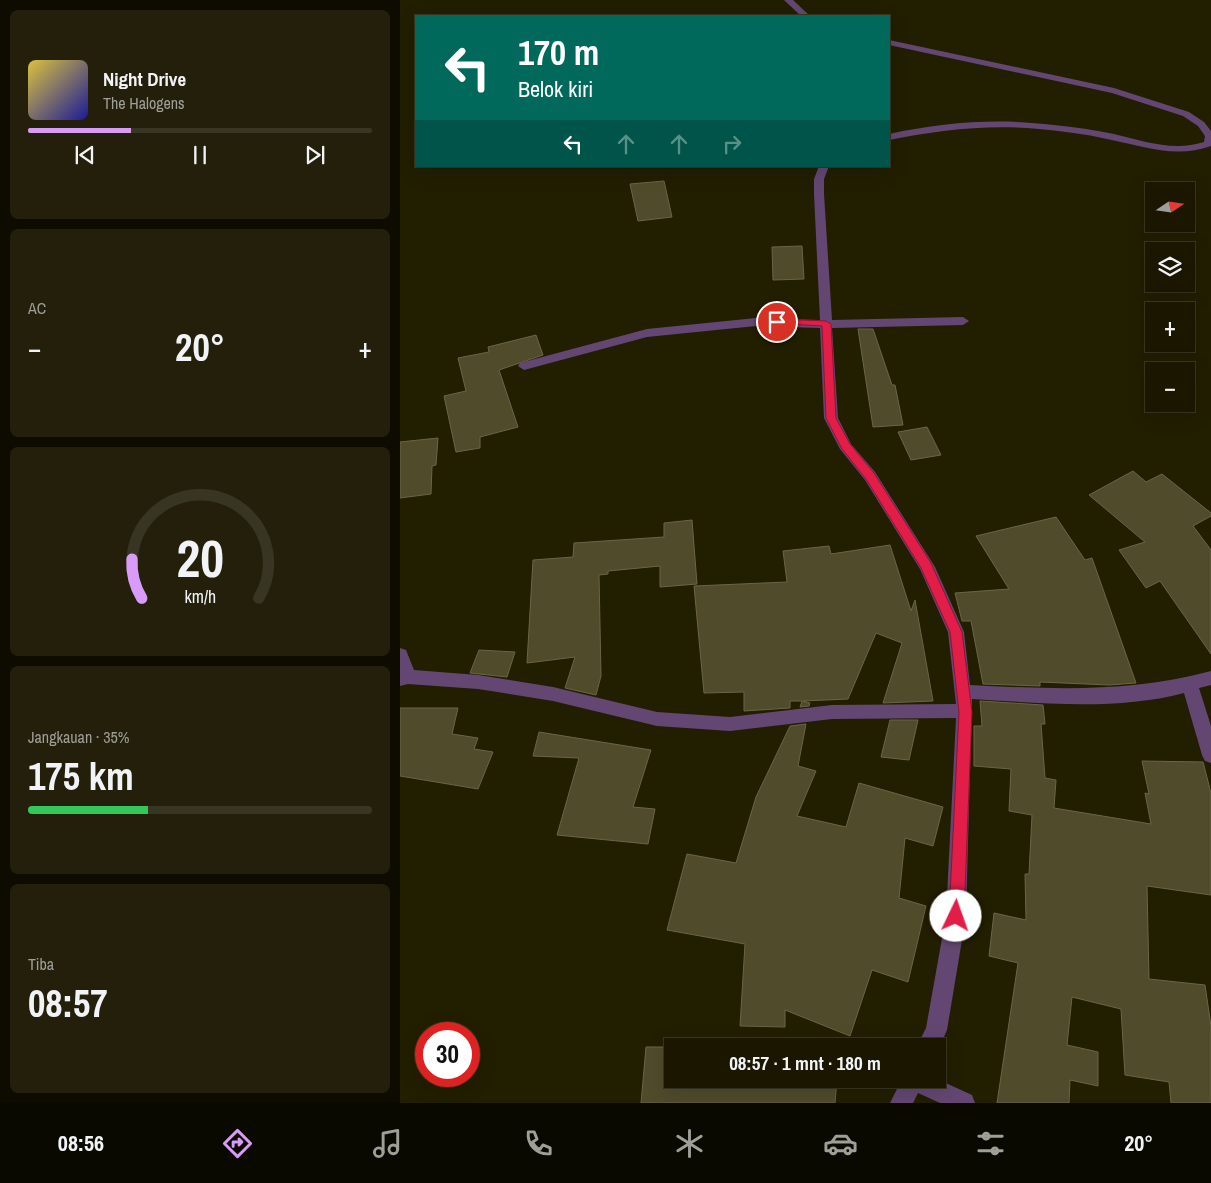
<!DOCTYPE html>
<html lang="id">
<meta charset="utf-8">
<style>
body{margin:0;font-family:"Archivo Narrow",sans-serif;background:#231f0a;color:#f1f3f6;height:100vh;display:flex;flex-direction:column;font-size:19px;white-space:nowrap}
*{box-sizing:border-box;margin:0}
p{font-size:16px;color:#9f9f99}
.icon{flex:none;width:28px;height:28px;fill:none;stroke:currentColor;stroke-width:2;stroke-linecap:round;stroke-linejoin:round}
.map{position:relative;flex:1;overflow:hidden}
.drawer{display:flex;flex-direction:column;gap:10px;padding:10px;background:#0e0c00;width:400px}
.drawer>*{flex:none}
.top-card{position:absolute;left:15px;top:15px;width:475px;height:152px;border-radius:0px;box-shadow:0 5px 20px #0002,0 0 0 1px #383522;background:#00695c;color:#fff;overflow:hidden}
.needle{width:32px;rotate:77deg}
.tools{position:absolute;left:745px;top:182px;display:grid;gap:10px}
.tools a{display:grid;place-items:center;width:50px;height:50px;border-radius:0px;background:#1a1600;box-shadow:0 5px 20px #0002,0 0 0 1px #383522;font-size:25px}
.speed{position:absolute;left:15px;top:1022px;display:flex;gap:10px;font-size:25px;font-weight:700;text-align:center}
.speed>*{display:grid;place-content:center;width:65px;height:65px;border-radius:50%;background:#1a1600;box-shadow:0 5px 20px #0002,0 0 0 1px #383522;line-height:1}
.speed .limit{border:8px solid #d22;background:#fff;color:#111}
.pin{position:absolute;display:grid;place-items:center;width:42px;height:42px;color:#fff;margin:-21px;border:2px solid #fff;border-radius:50%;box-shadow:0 1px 5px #0007}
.me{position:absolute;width:55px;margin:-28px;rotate:3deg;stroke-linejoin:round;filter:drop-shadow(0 0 4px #0008)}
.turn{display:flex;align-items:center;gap:18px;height:105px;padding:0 20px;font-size:22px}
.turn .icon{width:65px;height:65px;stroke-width:2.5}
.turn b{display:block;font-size:35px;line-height:42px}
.lanes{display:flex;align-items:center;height:48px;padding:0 20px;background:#0003;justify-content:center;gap:25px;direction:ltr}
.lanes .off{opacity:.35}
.big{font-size:38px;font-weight:800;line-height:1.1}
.drawer .widget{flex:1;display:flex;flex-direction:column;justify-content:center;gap:8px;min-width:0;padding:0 18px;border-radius:8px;background:#231f0a}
.drawer .dial{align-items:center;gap:0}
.dial svg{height:130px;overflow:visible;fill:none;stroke:#383522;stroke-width:7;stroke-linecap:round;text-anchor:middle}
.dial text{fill:#f1f3f6;stroke:none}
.song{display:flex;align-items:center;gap:15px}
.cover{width:60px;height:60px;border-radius:8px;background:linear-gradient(135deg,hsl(50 70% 55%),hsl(240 70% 35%))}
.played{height:5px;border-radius:2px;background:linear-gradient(90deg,#d89bf8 30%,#383522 30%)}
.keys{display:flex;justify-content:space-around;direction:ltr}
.heat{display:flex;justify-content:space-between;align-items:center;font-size:28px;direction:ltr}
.charge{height:8px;border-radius:4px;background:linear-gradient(90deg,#34c759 35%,#383522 0)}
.trip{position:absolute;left:264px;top:1038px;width:282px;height:50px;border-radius:0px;background:#1a1600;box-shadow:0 5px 20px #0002,0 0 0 1px #383522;font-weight:800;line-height:50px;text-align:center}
.tab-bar{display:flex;height:80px;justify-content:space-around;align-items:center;background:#0a0900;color:#9f9f99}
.tab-bar .icon{width:35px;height:35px}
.tab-bar .active{color:#d89bf8}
.tab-bar b{font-size:22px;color:#f1f3f6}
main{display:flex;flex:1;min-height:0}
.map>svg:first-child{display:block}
.building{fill:#4f4b2b;stroke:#6a6645}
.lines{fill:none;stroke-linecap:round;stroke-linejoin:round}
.minor{fill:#634772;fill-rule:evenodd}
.route{fill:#e11d48;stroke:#92132f}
</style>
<main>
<section class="drawer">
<div class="widget">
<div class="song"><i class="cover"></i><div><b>Night Drive</b><p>The Halogens</p></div></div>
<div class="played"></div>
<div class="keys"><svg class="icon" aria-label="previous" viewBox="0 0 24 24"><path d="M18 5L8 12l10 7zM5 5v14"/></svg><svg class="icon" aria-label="pause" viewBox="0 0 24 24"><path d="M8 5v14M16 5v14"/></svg><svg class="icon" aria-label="next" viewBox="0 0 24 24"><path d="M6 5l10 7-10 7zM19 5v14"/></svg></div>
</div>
<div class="widget"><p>AC</p>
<div class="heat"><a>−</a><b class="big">20°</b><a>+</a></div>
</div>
<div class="widget dial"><svg viewBox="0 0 100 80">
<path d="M14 69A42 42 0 1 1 86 69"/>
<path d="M14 69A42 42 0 0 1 8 45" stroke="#d89bf8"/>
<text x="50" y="56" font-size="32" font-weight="700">20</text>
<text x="50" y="72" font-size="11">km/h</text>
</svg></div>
<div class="widget"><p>Jangkauan · 35%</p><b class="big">175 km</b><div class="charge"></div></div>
<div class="widget"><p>Tiba</p><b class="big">08:57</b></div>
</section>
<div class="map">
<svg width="811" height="1103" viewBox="0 0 811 1103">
<rect width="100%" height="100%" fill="#221e00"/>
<g class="building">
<polygon points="264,181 272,217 238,221 230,184"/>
<polygon points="402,246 404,279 373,280 372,247"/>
<polygon points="458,329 473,329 492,385 495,385 503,425 473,427"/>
<polygon points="136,335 143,355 99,370 118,427 80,437 80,448 56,452 44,396 66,391 58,358 89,352 88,347"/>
<polygon points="527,427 541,455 511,460 498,432"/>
<polygon points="38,438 36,465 32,466 31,494 0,498 0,442"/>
<polygon points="733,471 746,482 762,474 811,513 811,516 793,526 811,550 811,654 760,581 746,588 719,550 745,542 689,495"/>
<polygon points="656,517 685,560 692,558 736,683 709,685 640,682 640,686 583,684 571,621 562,621 555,593 609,589 576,536"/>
<polygon points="292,520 297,584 260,587 260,566 208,571 208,574 199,575 201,676 196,695 165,688 175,657 127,663 133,560 173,557 174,543 264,537 264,523"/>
<polygon points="490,545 511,611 515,600 533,701 483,703 502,643 476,633 448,699 403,701 410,703 409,706 400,707 402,701 390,701 390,708 344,711 344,692 304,693 294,586 387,582 383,551 429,546 431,554"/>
<polygon points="79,650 115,652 107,677 70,673"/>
<polygon points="580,701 643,705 645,724 641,724 645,778 656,780 654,808 751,824 745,793 749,794 742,761 803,762 811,793 811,895 747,886 749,979 805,985 811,1026 811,1103 771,1103 769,1082 725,1075 721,1009 672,997 667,1045 698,1052 698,1086 670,1080 669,1103 597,1103 618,963 589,956 594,913 626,920 625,874 629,874 632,815 609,811 611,769 574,766 574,726 582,726"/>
<polygon points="0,708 58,708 52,734 78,738 74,749 93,752 78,789 0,776"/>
<polygon points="490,720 518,720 509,760 481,757"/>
<polygon points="406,724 398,766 416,771 397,816 446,827 459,783 543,807 533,846 505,838 499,898 526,906 508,982 472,970 450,1036 385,1010 385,1027 340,1026 345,944 267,930 287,854 336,863 356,797 390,726"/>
<polygon points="139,732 251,750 233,807 255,809 248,844 157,835 179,758 133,756"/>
<polygon points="355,1043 355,1046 292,1046 292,1044"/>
<polygon points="246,1047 272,1047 272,1079 437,1079 435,1103 241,1103"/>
</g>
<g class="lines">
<g class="minor">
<polygon points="384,0 393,0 410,16 401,16"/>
<path d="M 489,40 L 714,88 L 789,112 L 804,122 L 811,131 L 811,146 C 775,159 743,146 707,139 C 685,134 662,131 639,129 C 587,124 540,130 489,140 L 489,134 C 545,122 598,118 654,125 C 675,127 695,130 714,134 C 744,141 773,152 804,142 L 805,136 L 798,126 L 783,116 L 712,93 L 489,45 Z"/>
<path d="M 419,166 L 429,166 L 424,179 L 424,194 L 432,320 L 563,317 L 569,321 L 563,325 L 432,328 L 438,418 L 451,444 L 475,472 L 535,567 L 564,632 L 570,685 C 652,689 731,693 811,671 L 811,685 L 799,688 L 811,726 L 811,763 L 805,761 L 802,755 L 784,693 C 716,711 642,703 572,699 L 566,916 L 547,1030 L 538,1050 L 538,1046 L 517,1046 L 526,1028 L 546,916 L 556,718 L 432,719 L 330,731 L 257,726 L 153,701 L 78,689 L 8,684 L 0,686 L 0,648 L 6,650 L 14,670 L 78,675 L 153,687 L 257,712 L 330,717 L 432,705 L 556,704 L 548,632 L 520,569 L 465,480 L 440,449 L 424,418 L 420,328 L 356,326 L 247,337 L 124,370 L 118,366 L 120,363 L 247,329 L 356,318 L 420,320 L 414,194 L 414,179 Z"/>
<polygon points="502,1079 537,1079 572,1095 575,1103 540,1103 518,1093 513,1103 490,1103"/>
</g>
</g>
<polygon class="route" points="377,319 426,321 431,324 436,418 450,444 474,473 531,563 562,632 572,712 564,916 562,921 556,923 551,921 549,916 559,712 550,632 521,568 466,479 442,449 426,418 422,326 373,323 372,322"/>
</svg>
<div class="tools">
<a><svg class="needle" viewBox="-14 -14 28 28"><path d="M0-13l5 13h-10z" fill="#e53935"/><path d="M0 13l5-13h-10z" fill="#9f9f99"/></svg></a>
<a><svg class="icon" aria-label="layers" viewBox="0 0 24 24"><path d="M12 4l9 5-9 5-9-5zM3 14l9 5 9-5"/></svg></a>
<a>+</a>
<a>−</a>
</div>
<div class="speed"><div class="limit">30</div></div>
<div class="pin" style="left:377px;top:322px;background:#d93025"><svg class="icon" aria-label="arrive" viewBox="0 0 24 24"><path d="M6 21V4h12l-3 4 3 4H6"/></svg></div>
<svg class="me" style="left:556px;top:916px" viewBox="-20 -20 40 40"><circle r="19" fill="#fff"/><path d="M0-13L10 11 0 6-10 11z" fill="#e11d48"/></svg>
<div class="trip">08:57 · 1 mnt · 180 m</div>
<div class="top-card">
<div class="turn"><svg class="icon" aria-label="left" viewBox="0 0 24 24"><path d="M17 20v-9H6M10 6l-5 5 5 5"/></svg><div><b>170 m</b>Belok kiri</div></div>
<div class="lanes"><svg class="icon" aria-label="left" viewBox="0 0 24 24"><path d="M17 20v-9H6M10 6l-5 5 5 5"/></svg><svg class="icon off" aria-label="ahead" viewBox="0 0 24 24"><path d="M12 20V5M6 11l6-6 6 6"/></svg><svg class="icon off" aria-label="ahead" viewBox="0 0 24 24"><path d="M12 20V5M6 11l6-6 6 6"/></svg><svg class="icon off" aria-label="right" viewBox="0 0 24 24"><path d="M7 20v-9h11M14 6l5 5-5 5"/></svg></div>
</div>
</div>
</main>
<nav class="tab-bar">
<b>08:56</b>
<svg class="icon active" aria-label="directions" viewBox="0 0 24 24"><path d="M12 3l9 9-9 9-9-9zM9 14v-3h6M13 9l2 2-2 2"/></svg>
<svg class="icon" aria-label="music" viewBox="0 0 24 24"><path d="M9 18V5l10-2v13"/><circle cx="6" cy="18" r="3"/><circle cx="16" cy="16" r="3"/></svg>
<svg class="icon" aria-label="phone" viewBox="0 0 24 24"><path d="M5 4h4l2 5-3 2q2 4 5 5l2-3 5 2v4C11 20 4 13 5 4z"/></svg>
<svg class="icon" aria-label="climate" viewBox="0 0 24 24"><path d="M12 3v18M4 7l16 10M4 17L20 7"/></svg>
<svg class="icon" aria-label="car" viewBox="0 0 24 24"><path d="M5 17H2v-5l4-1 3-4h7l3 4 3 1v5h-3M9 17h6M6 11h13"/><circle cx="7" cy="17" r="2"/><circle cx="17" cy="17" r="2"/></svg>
<svg class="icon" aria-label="filters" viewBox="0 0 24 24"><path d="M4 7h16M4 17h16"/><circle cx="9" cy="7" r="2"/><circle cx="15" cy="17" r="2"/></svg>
<b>20°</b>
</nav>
